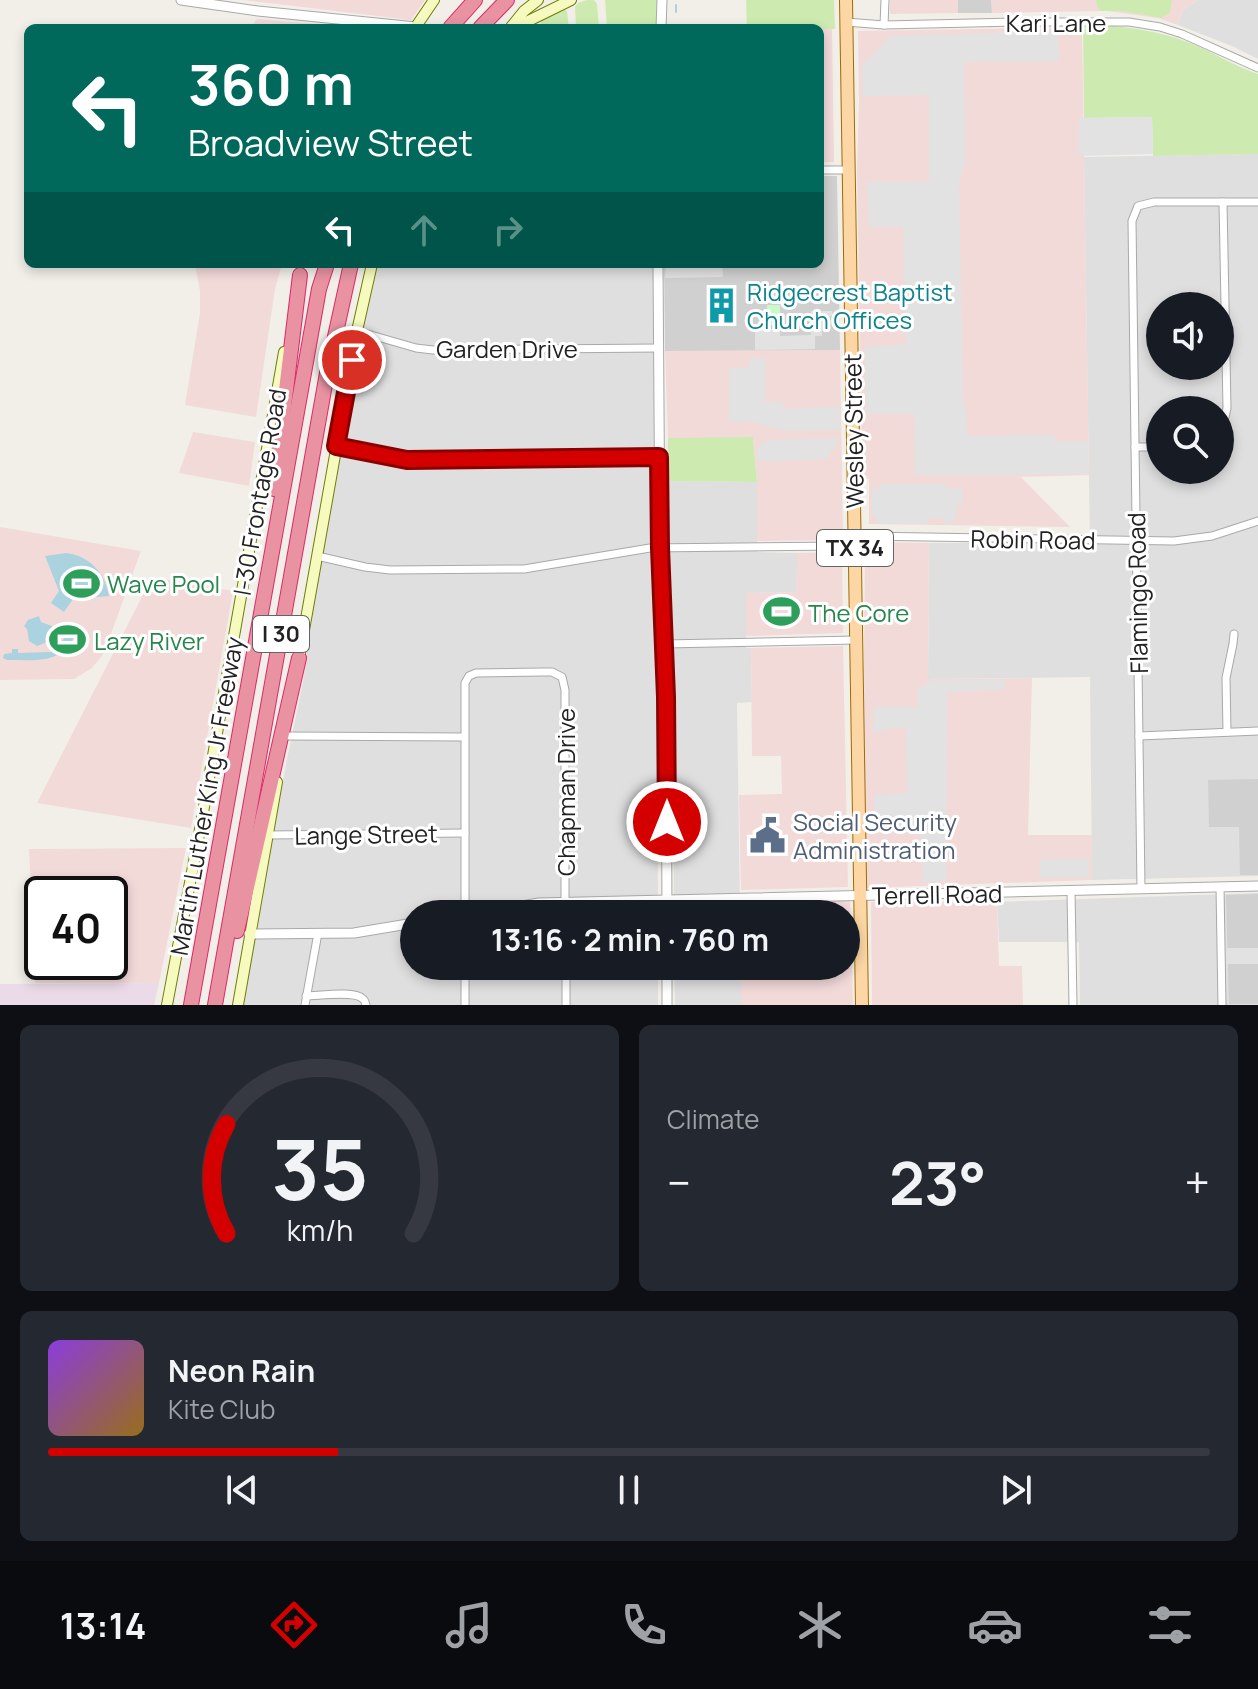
<!DOCTYPE html>
<meta charset="utf-8">
<style>
body{margin:0;font-family:Manrope,sans-serif;background:#242831;color:#f1f3f6;height:100vh;display:flex;flex-direction:column;font-size:30px;white-space:nowrap}
*{box-sizing:border-box;margin:0}
p{font-size:26px;color:#9ea1a6}
.icon{flex:none;width:44px;height:44px;fill:none;stroke:currentColor;stroke-width:2;stroke-linecap:round;stroke-linejoin:round}
.map{position:relative;height:1005px;overflow:hidden}
.side{display:flex;flex-direction:column;gap:20px;padding:20px;background:#0d0f14;flex:1}
.side>*{flex:none}
.banner{position:absolute;left:24px;top:24px;width:800px;height:244px;border-radius:12px;box-shadow:0 4px 12px #0003;background:#00695c;color:#fff;overflow:hidden}
.buttons{position:absolute;left:1146px;top:292px;display:grid;gap:16px}
.buttons a{display:grid;place-items:center;width:88px;height:88px;border-radius:50%;background:#171b24;box-shadow:0 4px 12px #0003;font-size:40px}
.speed{position:absolute;left:24px;top:876px;display:flex;gap:16px;font-size:40px;font-weight:700;text-align:center}
.speed>*{display:grid;place-content:center;width:104px;height:104px;border-radius:50%;background:#171b24;box-shadow:0 4px 12px #0003;line-height:1}
.speed .limit{border:4px solid #111;border-radius:12px;background:#fff;color:#111}
.pin{position:absolute;display:grid;place-items:center;width:68px;height:68px;color:#fff;margin:-34px;border:4px solid #fff;border-radius:50%;box-shadow:0 2px 8px #0007}
.me{position:absolute;width:88px;margin:-44px;rotate:0deg;stroke-linejoin:round;filter:drop-shadow(0 0 6px #0008)}
.turn{display:flex;align-items:center;gap:28px;height:168px;padding:0 32px;font-size:36px}
.turn .icon{width:104px;height:104px;stroke-width:2.5}
.turn b{display:block;font-size:56px;line-height:68px}
.lanes{display:flex;align-items:center;height:76px;padding:0 32px;background:#0003;justify-content:center;gap:40px;direction:ltr}
.lanes .off{opacity:.35}
.big{font-size:60px;font-weight:700;line-height:1.1}
.side .card{flex:1;display:flex;flex-direction:column;justify-content:center;gap:12px;min-width:0;padding:0 28px;border-radius:12px;background:#242831}
.side .dial{align-items:center;gap:0}
.dial svg{height:208px;overflow:visible;fill:none;stroke:#363941;stroke-width:7;stroke-linecap:round;text-anchor:middle}
.dial text{fill:#f1f3f6;stroke:none}
.song{display:flex;align-items:center;gap:24px}
.cover{width:96px;height:96px;border-radius:12px;background:linear-gradient(135deg,hsl(270 70% 55%),hsl(40 70% 35%))}
.played{height:8px;border-radius:4px;background:linear-gradient(90deg,#d40000 25%,#363941 25%)}
.keys{display:flex;justify-content:space-around;direction:ltr}
.heat{display:flex;justify-content:space-between;align-items:center;font-size:44px;direction:ltr}
.side .tiles{flex:1;display:grid;gap:20px;grid-template-columns:1fr 1fr}
.card:last-child{grid-column:span 2}
.trip{position:absolute;left:400px;top:900px;width:460px;height:80px;border-radius:40px;background:#171b24;box-shadow:0 4px 12px #0003;font-weight:700;line-height:80px;text-align:center}
.menu{display:flex;height:128px;justify-content:space-around;align-items:center;background:#090b0e;color:#9ea1a6}
.menu .icon{width:56px;height:56px}
.menu .selected{color:#d40000}
.menu b{font-size:36px;color:#f1f3f6}
.map>svg:first-child{display:block}
.residential{fill:#e0dfdf;fill-rule:evenodd}
.commercial{fill:#f2dad9;fill-rule:evenodd}
.industrial{fill:#ebdbe8}
.religious{fill:#d0d0d0}
.grass{fill:#cdebb0}
.park{fill:#c8facc}
.parking{fill:#e2e2e2}
.water{fill:#aad3df}
.lines{fill:none;stroke-linecap:round;stroke-linejoin:round}
.stream{stroke:#aad3df;stroke-width:2}
.minor-casing{stroke:#a9a9a9;stroke-width:9}
.tertiary-casing{stroke:#a9a9a9;stroke-width:11}
.secondary-casing{stroke:#707d05;stroke-width:12}
.primary-casing{stroke:#a06b00;stroke-width:14}
.motorway-casing{stroke:#dc2a67;stroke-width:16}
.minor{stroke:#fff;stroke-width:7}
.tertiary{stroke:#fff;stroke-width:9}
.secondary{stroke:#f7fabf;stroke-width:10}
.primary{stroke:#fcd6a4;stroke-width:12}
.motorway{stroke:#e892a2;stroke-width:14}
.route-casing{stroke:#8a0000;stroke-width:20}
.route{stroke:#d40000;stroke-width:14}
.labels{text-anchor:middle;dominant-baseline:central;stroke-width:6;stroke-linejoin:round;paint-order:stroke}
.shield{fill:#fff;stroke:#646464;stroke-width:2}
.shield-label{font-size:22px;font-weight:bold;fill:#222}
.street-label{font-size:24px;fill:#222;stroke:#fff}
.culture-label{font-size:24px;fill:#0d838f;stroke:#fff;text-anchor:start}
.leisure-label{font-size:24px;fill:#27864d;stroke:#fff;text-anchor:start}
.service-label{font-size:24px;fill:#4e5e75;stroke:#fff;text-anchor:start}
</style>
<div class="map">
<svg width="1258" height="1005" viewBox="0 0 1258 1005">
<rect width="100%" height="100%" fill="#f2efe9"/>
<g class="residential">
<polygon points="1198,0 1258,0 1258,59 1232,46 1178,25 1183,10"/>
<path d="M 1258,154 L 1258,876 L 1092,880 L 1090,677 L 928,679 L 929,543 L 1090,543 L 1084,157 ZM 1160,306 L 1220,306 L 1220,366 L 1160,366 ZM 1160,410 L 1220,410 L 1220,470 L 1160,470 Z"/>
<polygon points="378,264 657,264 658,914 414,914 414,966 658,966 658,1005 243,1005 287,759 303,682 314,602 358,349"/>
<polygon points="667,481 757,482 757,552 797,553 797,592 746,593 746,648 751,648 752,702 737,703 740,914 674,914 673,734"/>
<polygon points="1258,893 1258,1005 1080,1005 1079,942 999,942 997,902"/>
<polygon points="674,966 741,966 741,1005 675,1005"/>
</g>
<g class="commercial">
<polygon points="244,0 425,0 411,20"/>
<polygon points="890,0 958,0 958,13 890,14"/>
<polygon points="991,0 1198,0 1183,10 1178,25 1158,18 1107,11 992,13"/>
<polygon points="257,19 366,28 250,28"/>
<polygon points="1082,27 1089,475 1021,477 1070,527 869,524 869,479 862,479 857,169 859,103 858,31"/>
<polygon points="820,29 832,29 834,162 820,162"/>
<polygon points="195,264 282,264 275,289 256,417 185,405 200,313 200,291"/>
<polygon points="840,350 843,540 757,541 757,482 753,438 668,438 665,351"/>
<polygon points="193,432 255,442 249,486 179,473"/>
<polygon points="0,527 141,551 104,653 92,668 74,679 0,680"/>
<polygon points="865,542 929,543 928,679 1032,678 1028,835 1092,835 1092,880 866,888 864,659"/>
<polygon points="842,552 843,633 746,636 746,593 796,592 797,553"/>
<polygon points="152,577 233,591 191,828 37,803"/>
<polygon points="843,646 848,887 741,890 739,795 782,794 781,756 752,756 751,648"/>
<path d="M 186,848 L 159,983 L 35,983 L 29,849 ZM 42,894 L 110,894 L 110,962 L 42,962 Z"/>
<polygon points="850,899 853,1005 741,1005 741,966 846,966 846,914 740,914 740,902"/>
<polygon points="922,900 958,903 997,902 999,966 1022,966 1023,1005 872,1005 871,902"/>
</g>
<polygon class="industrial" points="159,983 154,1005 0,1005 0,984"/>
<g class="religious">
<polygon points="958,0 991,0 992,13 958,13"/>
<polygon points="820,176 837,176 840,350 665,351 664,264 820,264"/>
<polygon points="1258,779 1258,875 1240,875 1239,827 1209,827 1208,780"/>
<polygon points="1258,894 1258,1004 1229,1004 1226,895"/>
</g>
<g class="grass">
<polygon points="587,0 594,0 597,4 599,28 576,28 575,7 578,3"/>
<polygon points="605,0 657,0 656,28 607,28"/>
<polygon points="746,0 834,0 835,29 747,28"/>
<polygon points="1096,0 1172,0 1170,13 1161,18 1123,11 1101,11 1097,7"/>
<path d="M 563,9 L 567,11 L 569,28 L 541,28 L 541,21 C 547,16 555,10 563,9 Z"/>
<path d="M 1115,26 C 1142,29 1169,34 1195,45 C 1216,54 1236,67 1258,74 L 1258,154 L 1153,156 L 1152,117 L 1084,118 L 1083,27 Z"/>
<polygon points="753,437 757,482 667,481 668,438"/>
</g>
<rect class="park" x="767" y="305" width="13" height="20"/>
<g class="parking">
<polygon points="1058,31 1059,61 964,62 965,163 959,183 963,402 966,413 967,436 1055,435 1055,442 1088,441 1088,474 915,475 914,414 866,414 865,347 906,344 903,226 869,227 867,182 929,182 929,95 863,96 862,65 891,36"/>
<polygon points="1152,117 1153,154 1079,156 1079,118"/>
<polygon points="666,264 722,264 723,277 665,278"/>
<polygon points="811,311 832,311 833,316 822,317 822,336 815,336 815,349 755,350 755,329 780,329 780,336 811,335"/>
<polygon points="750,358 765,358 765,402 783,402 783,409 840,407 840,430 784,431 751,421 729,423 729,368 750,367"/>
<polygon points="837,438 837,445 829,454 829,459 758,461 758,449 765,441 770,440"/>
<polygon points="879,484 946,484 947,489 962,488 962,503 959,504 953,523 945,524 944,518 928,518 928,524 877,524 877,517 872,516 872,489 879,489"/>
<polygon points="1005,680 1005,689 947,692 946,881 923,882 920,834 875,833 874,795 907,793 906,728 889,728 879,732 873,732 874,707 918,707 918,687 926,687 927,681"/>
<polygon points="1089,858 1089,877 1040,878 1039,860"/>
<rect x="1226" y="948" width="32" height="16"/>
</g>
<g class="water">
<path d="M 66,553 C 90,556 105,573 109,596 L 73,599 L 64,612 L 51,603 L 59,591 L 45,556 Z"/>
<polygon points="39,616 41,622 52,626 53,631 45,643 37,646 29,641 27,629 24,626 28,620"/>
<path d="M 72,628 L 77,630 C 64,665 39,660 7,660 L 3,658 L 4,654 L 12,653 L 12,649 L 18,649 L 18,653 L 51,652 L 57,648 Z"/>
</g>
<g class="lines">
<polyline class="stream" points="676,5 676,12"/>
<defs>
<g id="minor">
<polyline points="846,22 884,25 1016,22 1129,22 1160,27 1182,34 1258,68"/>
<polyline points="884,25 885,0"/>
<polyline points="820,170 849,170"/>
<polyline points="357,331 416,348 433,350 659,348"/>
<polyline points="1220,427 1225,417 1227,408 1223,202"/>
<polyline points="336,446 407,460 659,457"/>
<polyline points="1135,447 1160,447"/>
<polyline points="317,556 365,567 390,570 524,569 650,548 841,546 866,536 1174,541 1212,536 1258,521"/>
<polyline points="665,644 856,640"/>
<polyline points="1227,732 1226,678 1233,644 1234,634"/>
<polyline points="286,736 464,737"/>
<polyline points="1139,736 1258,731"/>
<polyline points="268,835 465,833"/>
<polyline points="1220,887 1222,1005"/>
<polyline points="1141,889 1132,221 1138,206 1154,202 1258,202"/>
<polyline points="1071,891 1073,1005"/>
<polyline points="465,914 465,683 469,676 476,673 543,672 552,672 562,677 565,690 565,914"/>
<polyline points="465,966 465,1005"/>
<polyline points="566,966 566,1005"/>
<path d="M 306,996 C 318,996 355,990 363,999 C 365,1000 365,1003 366,1005"/>
<polyline points="305,1005 318,933"/>
</g>
<g id="tertiary">
<polyline points="181,0 258,11 416,27"/>
<polyline points="661,28 662,0"/>
<polyline points="658,264 660,548 666,697 667,914"/>
<polyline points="474,914 539,903 1258,886"/>
<polyline points="249,934 354,933 414,923"/>
<polyline points="667,966 667,1005"/>
</g>
<g id="secondary">
<polyline points="511,27 524,11 538,0"/>
<polyline points="415,28 434,0"/>
<polyline points="514,28 571,0"/>
<polyline points="298,664 357,331 372,264"/>
<polyline points="167,1005 201,824 284,352"/>
<polyline points="238,1005 277,782"/>
</g>
<polyline id="primary" points="846,0 862,1005"/>
<g id="motorway">
<polyline points="450,28 475,0"/>
<polyline points="480,28 507,0"/>
<polyline points="274,489 300,275"/>
<polyline points="237,931 299,658"/>
<polyline points="191,1005 319,289 327,264"/>
<polyline points="215,1005 327,373 351,264"/>
</g>
</defs>
<use href="#minor" class="minor-casing"/>
<use href="#tertiary" class="tertiary-casing"/>
<use href="#secondary" class="secondary-casing"/>
<use href="#primary" class="primary-casing"/>
<use href="#motorway" class="motorway-casing"/>
<use href="#minor" class="minor"/>
<use href="#tertiary" class="tertiary"/>
<use href="#secondary" class="secondary"/>
<use href="#primary" class="primary"/>
<use href="#motorway" class="motorway"/>
</g>
<g class="lines">
<defs>
<polyline id="route" points="352,360 336,446 407,460 659,457 660,548 666,697 667,822"/>
</defs>
<use href="#route" class="route-casing"/>
<use href="#route" class="route"/>
</g>
<defs>
<symbol id="building-bare" viewBox="-9 -9 18 18"><path d="M-4-6H4V6H1V3H-1V6H-4ZM-2.5-4.3h1.7v1.8h-1.7ZM.8-4.3h1.7v1.8H.8ZM-2.5-1h1.7V.8h-1.7ZM.8-1h1.7V.8H.8Z" fill="#0f9aa8" stroke="#fff" stroke-width="2.5" paint-order="stroke"/></symbol>
<symbol id="stadium-bare" viewBox="-9 -9 18 18"><path d="M0-5a6.5 5 0 1 0 0 10a6.5 5 0 1 0 0-10ZM-3.5-1.8h7v3.6h-7Z" fill="#2e9e5b" stroke="#fff" stroke-width="2.5" paint-order="stroke"/></symbol>
<symbol id="civic-bare" viewBox="-9 -9 18 18"><path d="M-.6-6.5H3V-4.5H.6V-3L4-1V1h2V6H-6V1h2V-1L-.6-3ZM-1.2 2.5V6h2.4V2.5Z" fill="#5c6f8a" stroke="#fff" stroke-width="2.5" paint-order="stroke"/></symbol>
</defs>
<g fill-rule="evenodd">
<use href="#building-bare" x="696" y="280" width="51" height="51"/>
<use href="#stadium-bare" x="56" y="558" width="51" height="51"/>
<use href="#stadium-bare" x="756" y="586" width="51" height="51"/>
<use href="#stadium-bare" x="42" y="614" width="51" height="51"/>
<use href="#civic-bare" x="742" y="810" width="51" height="51"/>
</g>
<g class="labels">
<g class="shield">
<rect x="817" y="530" width="76" height="36" rx="6"/>
<rect x="253" y="616" width="56" height="36" rx="6"/>
</g>
<g class="shield-label">
<text x="855" y="548">TX 34</text>
<text x="281" y="634">I 30</text>
</g>
<g class="street-label">
<text x="1056" y="22">Kari Lane</text>
<text x="507" y="348">Garden Drive</text>
<text transform="translate(853 431) rotate(-91)">Wesley Street</text>
<text transform="translate(259 492) rotate(-80)">I-30 Frontage Road</text>
<text transform="translate(1033 539) rotate(1)">Robin Road</text>
<text transform="translate(1137 593) rotate(-91)">Flamingo Road</text>
<text transform="translate(565 792) rotate(-90)">Chapman Drive</text>
<text transform="translate(206 796) rotate(-80)">Martin Luther King Jr Freeway</text>
<text transform="translate(366 834) rotate(-1)">Lange Street</text>
<text transform="translate(937 894) rotate(-1)">Terrell Road</text>
</g>
<g class="culture-label">
<text x="747" y="291">Ridgecrest Baptist<tspan x="747" dy="28">Church Offices</tspan></text>
</g>
<g class="leisure-label">
<text x="107" y="583">Wave Pool</text>
<text x="808" y="612">The Core</text>
<text x="94" y="640">Lazy River</text>
</g>
<g class="service-label">
<text x="793" y="821">Social Security<tspan x="793" dy="28">Administration</tspan></text>
</g>
</g>
</svg>
<div class="buttons">
<a><svg class="icon" aria-label="sound" viewBox="0 0 24 24"><path d="M4 9h4l5-4v14l-5-4H4zM17 9q2 3 0 6"/></svg></a>
<a><svg class="icon" aria-label="search" viewBox="0 0 24 24"><circle cx="10" cy="10" r="6"/><path d="M15 15l6 6"/></svg></a>
</div>
<div class="speed"><div class="limit">40</div></div>
<div class="pin" style="left:352px;top:360px;background:#d93025"><svg class="icon" aria-label="arrive" viewBox="0 0 24 24"><path d="M6 21V4h12l-3 4 3 4H6"/></svg></div>
<svg class="me" style="left:667px;top:822px" viewBox="-20 -20 40 40"><circle r="17" fill="#d40000" stroke="#fff" stroke-width="3"/><path d="M0-11L8 9 0 5-8 9z" fill="#fff"/></svg>
<div class="trip">13:16 · 2 min · 760 m</div>
<div class="banner">
<div class="turn"><svg class="icon" aria-label="left" viewBox="0 0 24 24"><path d="M17 20v-9H6M10 6l-5 5 5 5"/></svg><div><b>360 m</b>Broadview Street</div></div>
<div class="lanes"><svg class="icon" aria-label="left" viewBox="0 0 24 24"><path d="M17 20v-9H6M10 6l-5 5 5 5"/></svg><svg class="icon off" aria-label="ahead" viewBox="0 0 24 24"><path d="M12 20V5M6 11l6-6 6 6"/></svg><svg class="icon off" aria-label="right" viewBox="0 0 24 24"><path d="M7 20v-9h11M14 6l5 5-5 5"/></svg></div>
</div>
</div>
<section class="side">
<div class="tiles">
<div class="card dial"><svg viewBox="0 0 100 80">
<path d="M14 69A42 42 0 1 1 86 69"/>
<path d="M14 69A42 42 0 0 1 14 27" stroke="#d40000"/>
<text x="50" y="56" font-size="32" font-weight="700">35</text>
<text x="50" y="72" font-size="11">km/h</text>
</svg></div>
<div class="card"><p>Climate</p>
<div class="heat"><a>−</a><b class="big">23°</b><a>+</a></div>
</div>
<div class="card">
<div class="song"><i class="cover"></i><div><b>Neon Rain</b><p>Kite Club</p></div></div>
<div class="played"></div>
<div class="keys"><svg class="icon" aria-label="previous" viewBox="0 0 24 24"><path d="M18 5L8 12l10 7zM5 5v14"/></svg><svg class="icon" aria-label="pause" viewBox="0 0 24 24"><path d="M8 5v14M16 5v14"/></svg><svg class="icon" aria-label="next" viewBox="0 0 24 24"><path d="M6 5l10 7-10 7zM19 5v14"/></svg></div>
</div>
</div>
</section>
<nav class="menu">
<b>13:14</b>
<svg class="icon selected" aria-label="directions" viewBox="0 0 24 24"><path d="M12 3l9 9-9 9-9-9zM9 14v-3h6M13 9l2 2-2 2"/></svg>
<svg class="icon" aria-label="music" viewBox="0 0 24 24"><path d="M9 18V5l10-2v13"/><circle cx="6" cy="18" r="3"/><circle cx="16" cy="16" r="3"/></svg>
<svg class="icon" aria-label="phone" viewBox="0 0 24 24"><path d="M5 4h4l2 5-3 2q2 4 5 5l2-3 5 2v4C11 20 4 13 5 4z"/></svg>
<svg class="icon" aria-label="climate" viewBox="0 0 24 24"><path d="M12 3v18M4 7l16 10M4 17L20 7"/></svg>
<svg class="icon" aria-label="car" viewBox="0 0 24 24"><path d="M5 17H2v-5l4-1 3-4h7l3 4 3 1v5h-3M9 17h6M6 11h13"/><circle cx="7" cy="17" r="2"/><circle cx="17" cy="17" r="2"/></svg>
<svg class="icon" aria-label="filters" viewBox="0 0 24 24"><path d="M4 7h16M4 17h16"/><circle cx="9" cy="7" r="2"/><circle cx="15" cy="17" r="2"/></svg>
</nav>
